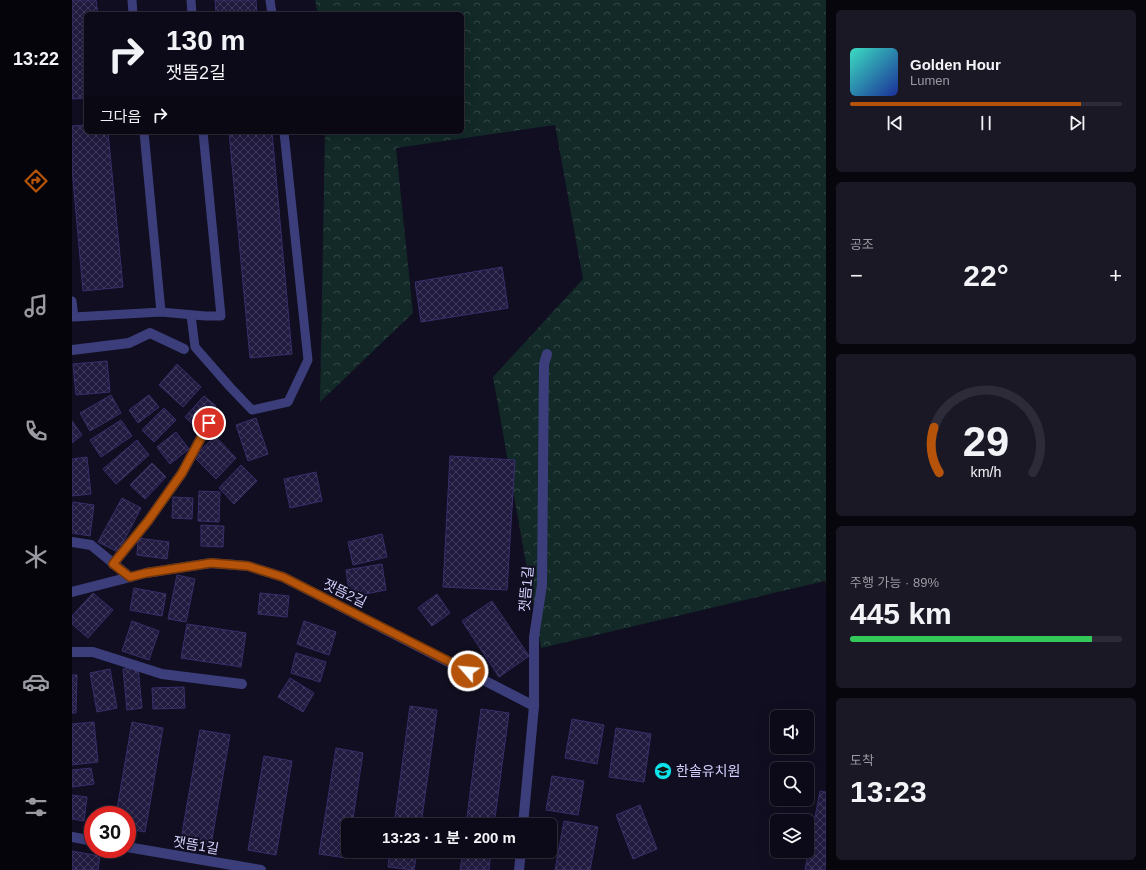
<!DOCTYPE html>
<html lang="ko">
<meta charset="utf-8">
<style>
body{margin:0;font-family:Helvetica,"Noto Sans KR",sans-serif;background:#1a1825;color:#f1f3f6;height:100vh;display:flex;flex-direction:column;font-size:15px;white-space:nowrap}
*{box-sizing:border-box;margin:0}
p{font-size:13px;color:#9a9aa2}
.icon{flex:none;width:22px;height:22px;fill:none;stroke:currentColor;stroke-width:2;stroke-linecap:round;stroke-linejoin:round}
.map{position:relative;flex:1;overflow:hidden}
.drawer{display:flex;flex-direction:column;gap:10px;padding:10px;background:#07060d;width:320px}
.drawer>*{flex:none}
.hud{position:absolute;left:12px;top:12px;width:380px;height:122px;border-radius:6px;box-shadow:0 4px 16px #0002,0 0 0 1px #2c2b37;background:#0c0a18;color:#f1f3f6;overflow:hidden}
.controls{position:absolute;left:698px;top:710px;display:grid;gap:8px}
.controls a{display:grid;place-items:center;width:44px;height:44px;border-radius:6px;background:#0c0a18;box-shadow:0 4px 16px #0002,0 0 0 1px #2c2b37;font-size:20px}
.speed{position:absolute;left:12px;top:806px;display:flex;gap:8px;font-size:20px;font-weight:700;text-align:center}
.speed>*{display:grid;place-content:center;width:52px;height:52px;border-radius:50%;background:#0c0a18;box-shadow:0 4px 16px #0002,0 0 0 1px #2c2b37;line-height:1}
.speed .limit{border:6px solid #d22;background:#fff;color:#111}
.pin{position:absolute;display:grid;place-items:center;width:34px;height:34px;color:#fff;margin:-17px;border:2px solid #fff;border-radius:50%;box-shadow:0 1px 4px #0007}
.me{position:absolute;width:44px;margin:-22px;rotate:297deg;stroke-linejoin:round;filter:drop-shadow(0 0 3px #0008)}
.turn{display:flex;align-items:center;gap:14px;height:84px;padding:0 16px;font-size:18px}
.turn .icon{width:52px;height:52px;stroke-width:2.5}
.turn b{display:block;font-size:28px;line-height:34px}
.then{display:flex;align-items:center;height:38px;padding:0 16px;background:#0003;gap:8px;font-size:15px}
.big{font-size:30px;font-weight:700;line-height:1.1}
.drawer .widget{flex:1;display:flex;flex-direction:column;justify-content:center;gap:6px;min-width:0;padding:0 14px;border-radius:6px;background:#1a1825}
.drawer .dial{align-items:center;gap:0}
.dial svg{height:104px;overflow:visible;fill:none;stroke:#2c2b37;stroke-width:7;stroke-linecap:round;text-anchor:middle}
.dial text{fill:#f1f3f6;stroke:none}
.song{display:flex;align-items:center;gap:12px}
.cover{width:48px;height:48px;border-radius:6px;background:linear-gradient(135deg,hsl(170 70% 55%),hsl(230 70% 35%))}
.played{height:4px;border-radius:2px;background:linear-gradient(90deg,#b45309 85%,#2c2b37 85%)}
.keys{display:flex;justify-content:space-around;direction:ltr}
.heat{display:flex;justify-content:space-between;align-items:center;font-size:22px;direction:ltr}
.charge{height:6px;border-radius:3px;background:linear-gradient(90deg,#34c759 89%,#2c2b37 0)}
.trip{position:absolute;left:269px;top:818px;width:216px;height:40px;border-radius:6px;background:#0c0a18;box-shadow:0 4px 16px #0002,0 0 0 1px #2c2b37;font-weight:700;line-height:40px;text-align:center}
main{display:flex;flex:1;min-height:0}
.tabs{display:flex;flex-direction:column;width:72px;justify-content:space-around;align-items:center;background:#05040a;color:#9a9aa2}
.tabs .icon{width:28px;height:28px}
.tabs .selected{color:#b45309}
.tabs b{font-size:18px;color:#f1f3f6}
.map>svg:first-child{display:block}
.forest{fill:url(#forest-crowns)}
.building{fill:url(#building-cross-hatch);stroke:#372f6a}
.lines{fill:none;stroke-linecap:round;stroke-linejoin:round}
.service{stroke:#3c3e7c;stroke-width:9}
.pedestrian{stroke:#3c3e7c;stroke-width:10}
.minor{stroke:#3c3e7c;stroke-width:10}
.route-casing{stroke:#753606;stroke-width:10}
.route{stroke:#b45309;stroke-width:7}
.labels{text-anchor:middle;dominant-baseline:central;stroke-width:4;stroke-linejoin:round;paint-order:stroke}
.street-label{font-size:14px;fill:#d2d0fc;stroke:#100e20}
.poi-label{font-size:14px;fill:#d2d0fc;stroke:#100e20;text-anchor:start}
</style>
<main>
<nav class="tabs">
<b>13:22</b>
<svg class="icon selected" aria-label="directions" viewBox="0 0 24 24"><path d="M12 3l9 9-9 9-9-9zM9 14v-3h6M13 9l2 2-2 2"/></svg>
<svg class="icon" aria-label="music" viewBox="0 0 24 24"><path d="M9 18V5l10-2v13"/><circle cx="6" cy="18" r="3"/><circle cx="16" cy="16" r="3"/></svg>
<svg class="icon" aria-label="phone" viewBox="0 0 24 24"><path d="M5 4h4l2 5-3 2q2 4 5 5l2-3 5 2v4C11 20 4 13 5 4z"/></svg>
<svg class="icon" aria-label="climate" viewBox="0 0 24 24"><path d="M12 3v18M4 7l16 10M4 17L20 7"/></svg>
<svg class="icon" aria-label="car" viewBox="0 0 24 24"><path d="M5 17H2v-5l4-1 3-4h7l3 4 3 1v5h-3M9 17h6M6 11h13"/><circle cx="7" cy="17" r="2"/><circle cx="17" cy="17" r="2"/></svg>
<svg class="icon" aria-label="filters" viewBox="0 0 24 24"><path d="M4 7h16M4 17h16"/><circle cx="9" cy="7" r="2"/><circle cx="15" cy="17" r="2"/></svg>
</nav>
<div class="map">
<svg width="754" height="870" viewBox="0 0 754 870">
<defs>
<pattern id="forest-crowns" width="20" height="18" patternUnits="userSpaceOnUse"><rect width="20" height="18" fill="#122927"/><path d="M2 6a3 3 0 1 1 6 0M12 15a3 3 0 1 1 6 0" fill="none" stroke="#344747"/></pattern>
<pattern id="building-cross-hatch" width="8" height="8" patternUnits="userSpaceOnUse"><rect width="8" height="8" fill="#211b40"/><path d="M0 0l8 8M0 8l8-8" fill="none" stroke="#403b5c"/></pattern>
</defs>
<rect width="100%" height="100%" fill="#100e20"/>
<polygon class="forest" points="243,0 754,0 754,585 753,581 469,648 421,377 511,279 483,125 324,148 341,313 248,402 253,132 390,132 390,14 246,14"/>
<g class="building">
<polygon points="0,0 24,0 26,14 14,14 14,98 0,99"/>
<polygon points="143,0 184,0 185,14 144,14"/>
<polygon points="14,125 14,132 36,132 51,287 11,291 0,168 0,126"/>
<polygon points="157,132 200,132 220,354 178,358"/>
<polygon points="430,267 436,308 349,322 343,282"/>
<polygon points="35,361 38,392 4,395 1,364"/>
<polygon points="105,364 129,387 111,407 87,385"/>
<polygon points="39,395 49,413 18,431 8,413"/>
<polygon points="77,395 87,407 66,423 57,410"/>
<polygon points="132,396 144,406 125,428 113,417"/>
<polygon points="92,408 104,420 82,442 70,430"/>
<polygon points="184,418 196,454 176,461 164,425"/>
<polygon points="49,420 60,436 29,457 18,440"/>
<polygon points="0,421 10,435 0,443"/>
<polygon points="104,432 117,449 98,464 85,447"/>
<polygon points="143,436 164,458 144,479 122,457"/>
<polygon points="65,440 77,455 44,484 31,469"/>
<polygon points="378,456 443,460 435,590 371,587"/>
<polygon points="15,457 19,494 0,496 0,459"/>
<polygon points="80,463 94,477 73,499 58,485"/>
<polygon points="169,465 185,481 162,504 147,488"/>
<polygon points="244,472 250,501 218,508 212,479"/>
<polygon points="127,491 148,492 147,522 126,521"/>
<polygon points="101,497 121,498 120,519 100,518"/>
<polygon points="50,498 69,508 46,552 26,542"/>
<polygon points="1,502 22,505 18,536 0,533 0,516"/>
<polygon points="129,525 152,526 151,547 129,546"/>
<polygon points="310,534 315,557 281,565 276,542"/>
<polygon points="66,538 97,542 95,559 65,555"/>
<polygon points="310,564 314,590 278,597 274,570"/>
<polygon points="105,575 123,579 114,622 96,619"/>
<polygon points="62,588 94,594 90,616 58,610"/>
<polygon points="21,593 41,610 16,638 0,624 0,616"/>
<polygon points="188,593 217,596 215,617 186,614"/>
<polygon points="365,594 378,613 360,626 346,608"/>
<polygon points="420,601 457,656 427,677 390,621"/>
<polygon points="60,621 87,631 77,660 50,651"/>
<polygon points="232,621 264,632 257,655 225,644"/>
<polygon points="115,624 174,633 169,667 109,658"/>
<polygon points="224,653 254,662 248,682 219,673"/>
<polygon points="66,667 70,708 55,710 51,669"/>
<polygon points="38,669 45,708 25,712 18,673"/>
<polygon points="0,675 5,675 4,713 0,713"/>
<polygon points="218,678 242,693 231,712 206,697"/>
<polygon points="112,687 113,708 81,709 80,688"/>
<polygon points="338,706 365,710 349,825 322,825"/>
<polygon points="409,709 437,713 422,825 394,825"/>
<polygon points="500,719 532,725 525,764 493,758"/>
<polygon points="22,722 26,762 0,765 0,724"/>
<polygon points="60,722 91,728 73,832 55,829 55,815 44,815"/>
<polygon points="544,728 579,734 572,782 537,777"/>
<polygon points="128,730 158,735 139,845 109,839"/>
<polygon points="264,748 291,753 280,825 276,825 276,848 274,858 247,854"/>
<polygon points="192,756 220,761 204,855 176,850"/>
<polygon points="19,768 22,784 0,787 0,770"/>
<polygon points="480,776 512,781 506,815 474,810"/>
<polygon points="748,791 754,792 754,870 733,870"/>
<polygon points="0,795 15,797 12,821 0,819"/>
<polygon points="568,805 585,849 561,859 544,815"/>
<polygon points="492,821 526,827 518,870 483,870"/>
<polygon points="0,851 28,856 26,870 0,870"/>
<polygon points="318,851 345,851 342,870 316,867"/>
<polygon points="391,851 419,851 417,870 388,870"/>
</g>
<g class="lines">
<g class="service">
<polyline points="60,0 61,14"/>
<polyline points="119,0 120,14"/>
<polyline points="198,0 200,14"/>
<polyline points="72,132 89,312"/>
<polyline points="0,301 2,317 89,312 133,316 149,316 131,132"/>
<polyline points="119,315 123,347 158,387 180,410 216,402 236,360 212,132"/>
</g>
<polyline class="pedestrian" points="0,652 21,652 90,674 170,684"/>
<g class="minor">
<polyline points="0,350 57,343 78,333 112,349"/>
<polyline points="0,542 19,545 58,577"/>
<polyline points="41,564 76,521 110,473 137,423"/>
<polyline points="0,592 74,573 139,563 176,566 211,577 462,706"/>
<polyline points="451,825 462,706 462,637 470,585 472,364 475,354"/>
<polyline points="0,837 21,841"/>
<polyline points="55,847 189,870"/>
<polyline points="447,870 449,851"/>
</g>
</g>
<g class="lines">
<defs>
<polyline id="route" points="137,423 110,473 76,521 41,564 58,577 74,573 139,563 176,566 211,577 396,671"/>
</defs>
<use href="#route" class="route-casing"/>
<use href="#route" class="route"/>
</g>
<defs>
<symbol id="school-disc" viewBox="-11 -11 22 22"><circle r="9.5" fill="#0ee2ea" stroke="#100e20"/><path d="M0-5L7-2L0 1L-7-2ZM-4 1L0 2.5L4 1V4Q0 6-4 4Z" fill="#111"/></symbol>
</defs>
<g fill-rule="evenodd">
<use href="#school-disc" x="581" y="761" width="20" height="20"/>
</g>
<g class="labels">
<g class="street-label">
<text transform="translate(454 589) rotate(-85)">잿뜸1길</text>
<text transform="translate(273 593) rotate(26)">잿뜸2길</text>
<text transform="translate(124 845) rotate(10)">잿뜸1길</text>
</g>
<g class="poi-label">
<text x="604" y="771">한솔유치원</text>
</g>
</g>
</svg>
<div class="controls">
<a><svg class="icon" aria-label="sound" viewBox="0 0 24 24"><path d="M4 9h4l5-4v14l-5-4H4zM17 9q2 3 0 6"/></svg></a>
<a><svg class="icon" aria-label="search" viewBox="0 0 24 24"><circle cx="10" cy="10" r="6"/><path d="M15 15l6 6"/></svg></a>
<a><svg class="icon" aria-label="layers" viewBox="0 0 24 24"><path d="M12 4l9 5-9 5-9-5zM3 14l9 5 9-5"/></svg></a>
</div>
<div class="speed"><div class="limit">30</div></div>
<div class="pin" style="left:137px;top:423px;background:#d93025"><svg class="icon" aria-label="arrive" viewBox="0 0 24 24"><path d="M6 21V4h12l-3 4 3 4H6"/></svg></div>
<svg class="me" style="left:396px;top:671px" viewBox="-20 -20 40 40"><circle r="17" fill="#b45309" stroke="#fff" stroke-width="3"/><path d="M0-11L8 9 0 5-8 9z" fill="#fff"/></svg>
<div class="trip">13:23 · 1 분 · 200 m</div>
<div class="hud">
<div class="turn"><svg class="icon" aria-label="right" viewBox="0 0 24 24"><path d="M7 20v-9h11M14 6l5 5-5 5"/></svg><div><b>130 m</b>잿뜸2길</div></div>
<div class="then">그다음<svg class="icon" aria-label="right" viewBox="0 0 24 24"><path d="M7 20v-9h11M14 6l5 5-5 5"/></svg></div>
</div>
</div>
<section class="drawer">
<div class="widget">
<div class="song"><i class="cover"></i><div><b>Golden Hour</b><p>Lumen</p></div></div>
<div class="played"></div>
<div class="keys"><svg class="icon" aria-label="previous" viewBox="0 0 24 24"><path d="M18 5L8 12l10 7zM5 5v14"/></svg><svg class="icon" aria-label="pause" viewBox="0 0 24 24"><path d="M8 5v14M16 5v14"/></svg><svg class="icon" aria-label="next" viewBox="0 0 24 24"><path d="M6 5l10 7-10 7zM19 5v14"/></svg></div>
</div>
<div class="widget"><p>공조</p>
<div class="heat"><a>−</a><b class="big">22°</b><a>+</a></div>
</div>
<div class="widget dial"><svg viewBox="0 0 100 80">
<path d="M14 69A42 42 0 1 1 86 69"/>
<path d="M14 69A42 42 0 0 1 10 34" stroke="#b45309"/>
<text x="50" y="56" font-size="32" font-weight="700">29</text>
<text x="50" y="72" font-size="11">km/h</text>
</svg></div>
<div class="widget"><p>주행 가능 · 89%</p><b class="big">445 km</b><div class="charge"></div></div>
<div class="widget"><p>도착</p><b class="big">13:23</b></div>
</section>
</main>
